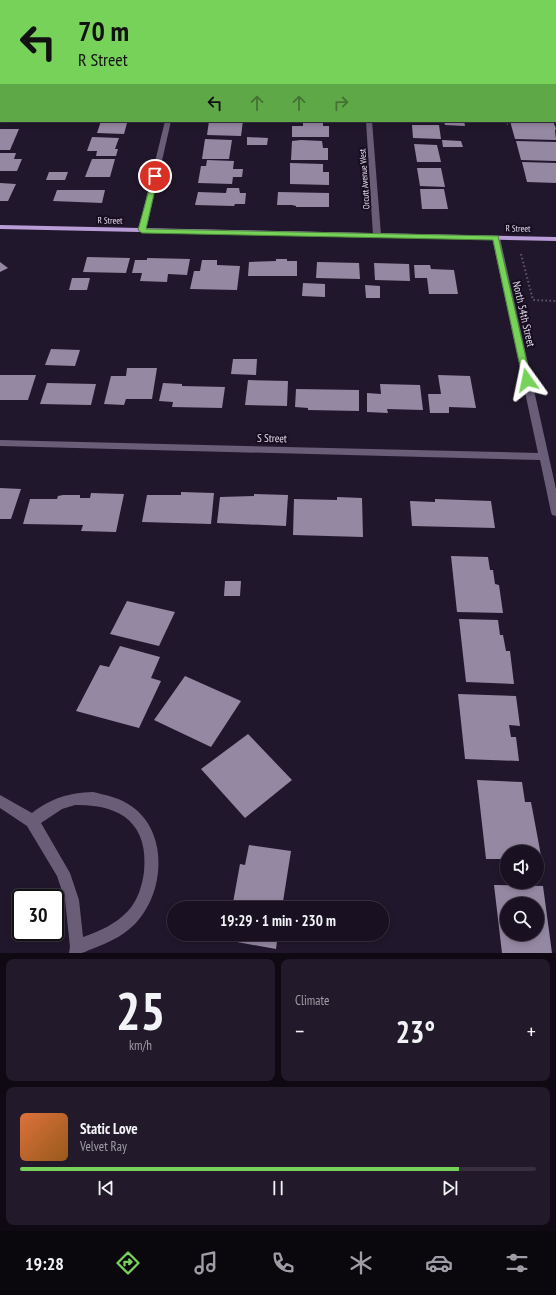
<!DOCTYPE html>
<meta charset="utf-8">
<style>
body{margin:0;font-family:"PT Sans Narrow",sans-serif;background:#221a2a;color:#f1f3f6;height:100vh;display:flex;flex-direction:column;font-size:15px;white-space:nowrap}
*{box-sizing:border-box;margin:0}
p{font-size:13px;color:#9f9da5}
.icon{flex:none;width:22px;height:22px;fill:none;stroke:currentColor;stroke-width:2;stroke-linecap:round;stroke-linejoin:round}
.map{position:relative;height:953px;overflow:hidden}
.drawer{display:flex;flex-direction:column;gap:6px;padding:6px;background:#0e0912;flex:1}
.drawer>*{flex:none}
.banner{position:absolute;left:0px;top:0px;width:556px;height:122px;box-shadow:0 2px 6px #0003,0 0 0 1px #37313f;background:#77d259;color:#111;overflow:hidden}
.fabs{position:absolute;left:500px;top:845px;display:grid;gap:8px}
.fabs a{display:grid;place-items:center;width:44px;height:44px;border-radius:50%;background:#191121;box-shadow:0 2px 6px #0003,0 0 0 1px #37313f;font-size:20px}
.speed{position:absolute;left:12px;top:889px;display:flex;gap:8px;font-size:20px;font-weight:700;text-align:center}
.speed>*{display:grid;place-content:center;width:52px;height:52px;border-radius:50%;background:#191121;box-shadow:0 2px 6px #0003,0 0 0 1px #37313f;line-height:1}
.speed .limit{border:2px solid #111;border-radius:6px;background:#fff;color:#111}
.pin{position:absolute;display:grid;place-items:center;width:34px;height:34px;color:#fff;margin:-17px;border:2px solid #fff;border-radius:50%;box-shadow:0 1px 4px #0007}
.me{position:absolute;width:44px;margin:-22px;rotate:348deg;stroke-linejoin:round;filter:drop-shadow(0 0 3px #0008)}
.turn{display:flex;align-items:center;gap:14px;height:84px;padding:0 12px;font-size:18px}
.turn .icon{width:52px;height:52px;stroke-width:2.5}
.turn b{display:block;font-size:28px;line-height:34px}
.lanes{display:flex;align-items:center;height:38px;padding:0 12px;background:#0003;justify-content:center;gap:20px;direction:ltr}
.lanes .off{opacity:.35}
.big{font-size:30px;font-weight:700;line-height:1.1}
.drawer .card{flex:1;display:flex;flex-direction:column;justify-content:center;gap:6px;min-width:0;padding:0 14px;border-radius:8px;background:#221a2a}
.drawer .dial{align-items:center;gap:0}
.dial b{font-size:52px;line-height:1}
.song{display:flex;align-items:center;gap:12px}
.cover{width:48px;height:48px;border-radius:6px;background:linear-gradient(135deg,hsl(20 70% 55%),hsl(30 70% 35%))}
.played{height:4px;border-radius:2px;background:linear-gradient(90deg,#77d259 85%,#37313f 85%)}
.keys{display:flex;justify-content:space-around;direction:ltr}
.heat{display:flex;justify-content:space-between;align-items:center;font-size:22px;direction:ltr}
.drawer .tiles{flex:1;display:grid;gap:6px;grid-template-columns:1fr 1fr}
.card:last-child{grid-column:span 2}
.trip{position:absolute;left:167px;top:901px;width:222px;height:40px;border-radius:20px;background:#191121;box-shadow:0 2px 6px #0003,0 0 0 1px #37313f;font-weight:700;line-height:40px;text-align:center}
.tabs{display:flex;height:64px;justify-content:space-around;align-items:center;background:#0a070d;color:#9f9da5}
.tabs .icon{width:28px;height:28px}
.tabs .on{color:#77d259}
.tabs b{font-size:18px;color:#f1f3f6}
.map>svg:first-child{display:block}
.building{fill:#9588a3;fill-rule:evenodd}
.lines{fill:none;stroke-linecap:round;stroke-linejoin:round}
.path-far1{stroke:#62596c;stroke-width:1.5;stroke-dasharray:1 2;stroke-linecap:butt}
.path{stroke:#62596c;stroke-width:2;stroke-dasharray:1.5 2.5;stroke-linecap:butt}
.minor{fill:#6a5d78;fill-rule:evenodd}
.major{fill:#b99dd6;fill-rule:evenodd}
.route{fill:#77d259;stroke:#4d883a}
.labels{text-anchor:middle;dominant-baseline:central;stroke-width:4;stroke-linejoin:round;paint-order:stroke}
.far-street-label{font-size:9px;fill:#e6dfee;stroke:#180e22}
.street-label{font-size:11px;fill:#e6dfee;stroke:#180e22}
</style>
<div class="map">
<svg width="556" height="953" viewBox="0 0 556 953">
<rect width="100%" height="100%" fill="#21172c"/>
<g class="building">
<polygon points="101,121 120,121 120,123 127,123 124,134 97,133"/>
<polygon points="209,121 243,121 241,136 207,135"/>
<polygon points="303,121 323,121 323,126 329,126 329,137 292,137 292,126 303,126"/>
<polygon points="444,121 464,121 465,126 445,125"/>
<polygon points="510,121 553,121 556,129 555,130 556,140 515,139"/>
<polygon points="412,125 439,125 441,139 413,138"/>
<polygon points="0,129 19,129 10,150 0,150"/>
<polygon points="92,137 119,138 115,149 118,149 116,156 96,156 97,151 87,151"/>
<polygon points="247,137 268,138 267,145 247,145"/>
<polygon points="205,139 232,140 229,159 202,159"/>
<polygon points="301,140 322,141 323,148 328,148 328,160 291,160 292,141"/>
<polygon points="442,140 461,141 463,147 443,147"/>
<polygon points="516,141 556,142 556,161 521,160"/>
<polygon points="414,144 437,145 441,162 417,162"/>
<polygon points="0,153 16,153 14,159 22,159 17,171 0,171"/>
<polygon points="92,159 115,159 110,177 85,177"/>
<polygon points="207,160 234,161 233,169 243,169 242,177 233,177 232,184 198,183 201,166 206,166"/>
<polygon points="522,162 556,163 556,183 527,182"/>
<polygon points="290,163 323,164 323,172 329,172 329,185 290,184"/>
<polygon points="417,168 441,168 445,187 420,186"/>
<polygon points="49,172 68,172 65,180 46,180"/>
<polygon points="0,183 16,184 8,201 0,201"/>
<polygon points="227,188 239,188 240,193 246,193 245,204 235,204 234,206 195,205 198,192 226,193"/>
<polygon points="420,189 444,189 448,209 422,209"/>
<polygon points="57,190 105,190 102,203 53,201"/>
<polygon points="278,192 329,193 329,207 296,207 296,206 292,205 277,205"/>
<polygon points="87,257 130,258 126,273 83,272"/>
<polygon points="147,258 190,259 187,275 168,274 167,282 140,281 142,273 132,273 135,260 147,260"/>
<polygon points="276,259 287,259 287,261 297,261 297,276 248,276 249,262 276,261"/>
<polygon points="202,260 217,260 217,265 240,266 237,290 190,289 194,271 200,271"/>
<polygon points="0,262 8,268 0,272"/>
<polygon points="317,262 359,263 360,279 316,278"/>
<polygon points="374,263 409,264 410,281 375,280"/>
<polygon points="414,265 430,265 431,269 454,270 458,294 429,294 427,278 415,278"/>
<polygon points="72,278 90,278 87,290 69,290"/>
<polygon points="303,283 325,284 325,297 302,296"/>
<polygon points="365,285 380,286 380,298 366,298"/>
<polygon points="51,349 80,350 75,366 45,365"/>
<polygon points="233,359 257,359 256,375 231,374"/>
<polygon points="127,368 157,368 152,399 126,399 124,405 104,404 111,376 126,376"/>
<polygon points="0,375 36,375 28,400 0,400"/>
<polygon points="438,375 470,376 476,408 449,407 449,413 430,413 428,394 441,394"/>
<polygon points="248,380 288,381 287,406 245,405"/>
<polygon points="47,383 96,384 91,405 40,404"/>
<polygon points="163,383 182,384 182,386 225,387 222,408 172,407 173,402 159,401"/>
<polygon points="380,384 420,385 423,410 387,409 388,413 367,412 367,393 381,394"/>
<polygon points="296,389 359,390 359,411 308,410 308,408 295,407"/>
<polygon points="0,488 21,489 11,519 0,519"/>
<polygon points="181,492 214,493 211,524 142,522 147,495 181,495"/>
<polygon points="91,493 124,494 116,532 81,531 83,525 23,524 30,499 57,499 58,496 63,495 80,495 80,498 90,498"/>
<polygon points="254,494 288,495 286,526 217,523 220,497 254,496"/>
<polygon points="337,497 362,498 363,537 293,535 294,499 337,500"/>
<polygon points="435,499 491,501 495,528 412,526 410,501 435,502"/>
<polygon points="451,556 488,557 490,570 493,570 495,584 499,585 503,613 457,612"/>
<polygon points="225,581 241,581 240,596 224,596"/>
<polygon points="127,601 175,612 159,646 110,634"/>
<polygon points="459,619 498,620 500,635 503,635 506,651 510,651 514,684 466,682"/>
<polygon points="120,646 160,657 151,678 161,681 139,728 76,711 100,665 109,667"/>
<polygon points="185,676 241,701 211,747 154,720"/>
<polygon points="458,694 516,696 520,726 509,725 511,737 516,737 519,761 465,759"/>
<polygon points="248,734 292,780 245,818 201,769"/>
<polygon points="477,780 522,782 525,802 531,802 542,861 537,861 537,852 507,852 507,859 486,859"/>
<polygon points="249,845 291,851 282,908 232,908 240,864 245,865"/>
<path d="M 494,885 L 543,886 L 552,953 L 502,953 ZM 507,904 L 537,904 L 537,934 L 507,934 Z"/>
<polygon points="227,934 278,934 276,949 226,940"/>
</g>
<g class="lines">
<polyline class="path-far1" points="506,121 508,126"/>
<polyline class="path" points="521,254 533,300 556,301"/>
<g class="minor">
<polygon points="165,121 171,121 146,231 142,233 138,231"/>
<polygon points="366,121 372,121 381,235 377,237 373,235"/>
<polygon points="493,236 496,236 500,238 556,489 556,516 552,515 551,512 540,460 0,446 0,440 538,453 492,238"/>
<path d="M 93,792 C 105,795 117,797 128,804 C 167,827 166,886 140,918 C 128,934 110,942 92,949 C 88,950 84,953 81,953 C 77,953 73,953 69,953 L 70,947 L 65,900 L 57,876 L 27,826 L 0,808 L 0,795 L 32,813 C 52,798 68,793 93,792 ZM 75,805 C 120,804 149,823 144,872 C 142,886 138,900 128,911 C 116,924 100,931 83,937 L 79,900 L 70,873 L 41,823 L 62,809 Z"/>
</g>
<g class="major">
<polygon points="25,0 31,0 24,1"/>
<polygon points="1,44 1,49 0,50 0,45"/>
<polygon points="0,225 556,237 556,241 0,229"/>
</g>
</g>
<polygon class="route" points="153,175 158,176 146,229 498,236 531,380 527,382 523,380 493,240 142,233 138,230"/>
<g class="labels">
<g class="far-street-label">
<text transform="translate(364 179) rotate(-94)">Orcutt Avenue West</text>
<text transform="translate(110 220) rotate(1)">R Street</text>
<text transform="translate(518 228) rotate(1)">R Street</text>
</g>
<g class="street-label">
<text transform="translate(524 314) rotate(77)">North 54th Street</text>
<text transform="translate(272 438) rotate(1)">S Street</text>
</g>
</g>
</svg>
<div class="fabs">
<a><svg class="icon" aria-label="sound" viewBox="0 0 24 24"><path d="M4 9h4l5-4v14l-5-4H4zM17 9q2 3 0 6"/></svg></a>
<a><svg class="icon" aria-label="search" viewBox="0 0 24 24"><circle cx="10" cy="10" r="6"/><path d="M15 15l6 6"/></svg></a>
</div>
<div class="speed"><div class="limit">30</div></div>
<div class="pin" style="left:155px;top:176px;background:#d93025"><svg class="icon" aria-label="arrive" viewBox="0 0 24 24"><path d="M6 21V4h12l-3 4 3 4H6"/></svg></div>
<svg class="me" style="left:527px;top:380px" viewBox="-20 -20 40 40"><path d="M0-17L14 15 0 8-14 15z" fill="#77d259" stroke="#fff" stroke-width="4"/></svg>
<div class="trip">19:29 · 1 min · 230 m</div>
<div class="banner">
<div class="turn"><svg class="icon" aria-label="left" viewBox="0 0 24 24"><path d="M17 20v-9H6M10 6l-5 5 5 5"/></svg><div><b>70 m</b>R Street</div></div>
<div class="lanes"><svg class="icon" aria-label="left" viewBox="0 0 24 24"><path d="M17 20v-9H6M10 6l-5 5 5 5"/></svg><svg class="icon off" aria-label="ahead" viewBox="0 0 24 24"><path d="M12 20V5M6 11l6-6 6 6"/></svg><svg class="icon off" aria-label="ahead" viewBox="0 0 24 24"><path d="M12 20V5M6 11l6-6 6 6"/></svg><svg class="icon off" aria-label="right" viewBox="0 0 24 24"><path d="M7 20v-9h11M14 6l5 5-5 5"/></svg></div>
</div>
</div>
<section class="drawer">
<div class="tiles">
<div class="card dial"><b>25</b><p>km/h</p></div>
<div class="card"><p>Climate</p>
<div class="heat"><a>−</a><b class="big">23°</b><a>+</a></div>
</div>
<div class="card">
<div class="song"><i class="cover"></i><div><b>Static Love</b><p>Velvet Ray</p></div></div>
<div class="played"></div>
<div class="keys"><svg class="icon" aria-label="previous" viewBox="0 0 24 24"><path d="M18 5L8 12l10 7zM5 5v14"/></svg><svg class="icon" aria-label="pause" viewBox="0 0 24 24"><path d="M8 5v14M16 5v14"/></svg><svg class="icon" aria-label="next" viewBox="0 0 24 24"><path d="M6 5l10 7-10 7zM19 5v14"/></svg></div>
</div>
</div>
</section>
<nav class="tabs">
<b>19:28</b>
<svg class="icon on" aria-label="directions" viewBox="0 0 24 24"><path d="M12 3l9 9-9 9-9-9zM9 14v-3h6M13 9l2 2-2 2"/></svg>
<svg class="icon" aria-label="music" viewBox="0 0 24 24"><path d="M9 18V5l10-2v13"/><circle cx="6" cy="18" r="3"/><circle cx="16" cy="16" r="3"/></svg>
<svg class="icon" aria-label="phone" viewBox="0 0 24 24"><path d="M5 4h4l2 5-3 2q2 4 5 5l2-3 5 2v4C11 20 4 13 5 4z"/></svg>
<svg class="icon" aria-label="climate" viewBox="0 0 24 24"><path d="M12 3v18M4 7l16 10M4 17L20 7"/></svg>
<svg class="icon" aria-label="car" viewBox="0 0 24 24"><path d="M5 17H2v-5l4-1 3-4h7l3 4 3 1v5h-3M9 17h6M6 11h13"/><circle cx="7" cy="17" r="2"/><circle cx="17" cy="17" r="2"/></svg>
<svg class="icon" aria-label="filters" viewBox="0 0 24 24"><path d="M4 7h16M4 17h16"/><circle cx="9" cy="7" r="2"/><circle cx="15" cy="17" r="2"/></svg>
</nav>
